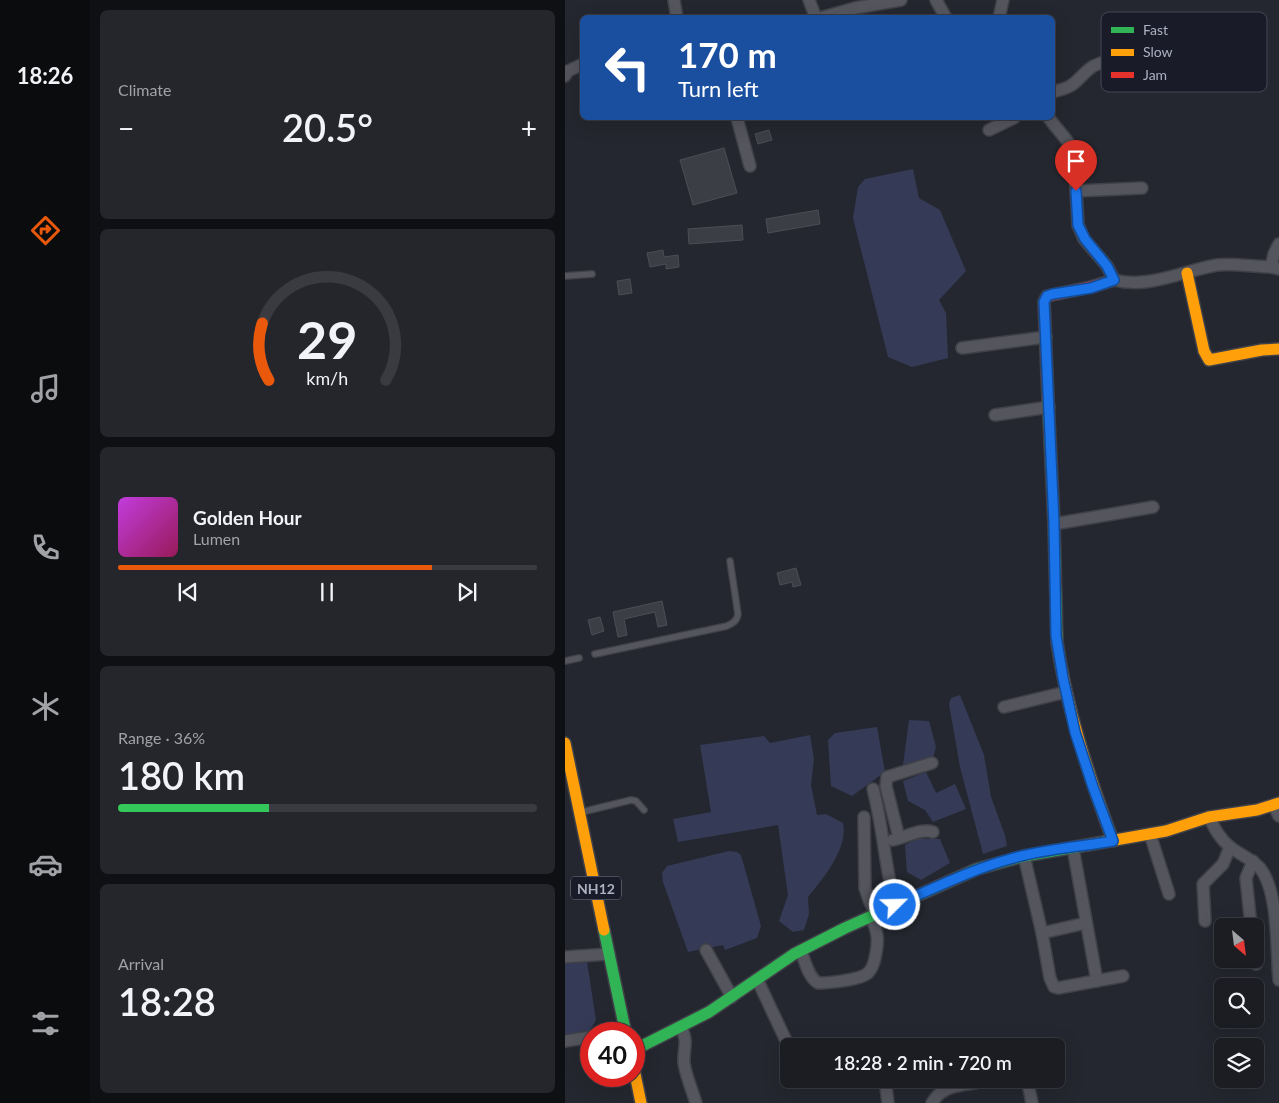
<!DOCTYPE html>
<meta charset="utf-8">
<style>
body{margin:0;font-family:Lato,sans-serif;background:#24262b;color:#f1f3f6;height:100vh;display:flex;flex-direction:column;font-size:19px;white-space:nowrap}
*{box-sizing:border-box;margin:0}
p{font-size:16px;color:#a0a2a6}
.icon{flex:none;width:28px;height:28px;fill:none;stroke:currentColor;stroke-width:2;stroke-linecap:round;stroke-linejoin:round}
.map{position:relative;flex:1;overflow:hidden}
.details{display:flex;flex-direction:column;gap:10px;padding:10px;background:#0f1013;width:475px}
.details>*{flex:none}
.banner{position:absolute;left:15px;top:15px;width:475px;height:105px;border-radius:8px;box-shadow:0 5px 20px #0002,0 0 0 1px #393b41;background:#1a4fa0;color:#fff;overflow:hidden}
.needle{width:32px;rotate:152deg}
.fabs{position:absolute;left:649px;top:918px;display:grid;gap:10px}
.fabs a{display:grid;place-items:center;width:50px;height:50px;border-radius:8px;background:#1b1d23;box-shadow:0 5px 20px #0002,0 0 0 1px #393b41;font-size:25px}
.speed{position:absolute;left:15px;top:1022px;display:flex;gap:10px;font-size:25px;font-weight:700;text-align:center}
.speed>*{display:grid;place-content:center;width:65px;height:65px;border-radius:50%;background:#1b1d23;box-shadow:0 5px 20px #0002,0 0 0 1px #393b41;line-height:1}
.speed .limit{border:8px solid #d22;background:#fff;color:#111}
.pin{position:absolute;display:grid;place-items:center;width:42px;height:42px;color:#fff;margin:-51px -21px;border-radius:50% 50% 50% 0;rotate:-45deg;box-shadow:0 0 5px #0007}
.pin .icon{rotate:45deg}
.me{position:absolute;width:55px;margin:-28px;rotate:67deg;stroke-linejoin:round;filter:drop-shadow(0 0 4px #0008)}
.turn{display:flex;align-items:center;gap:18px;height:105px;padding:0 15px;font-size:22px}
.turn .icon{width:65px;height:65px;stroke-width:2.5}
.turn b{display:block;font-size:35px;line-height:42px}
.big{font-size:38px;font-weight:600;line-height:1.1}
.details .card{flex:1;display:flex;flex-direction:column;justify-content:center;gap:8px;min-width:0;padding:0 18px;border-radius:8px;background:#24262b}
.details .dial{align-items:center;gap:0}
.dial svg{height:130px;overflow:visible;fill:none;stroke:#393b41;stroke-width:7;stroke-linecap:round;text-anchor:middle}
.dial text{fill:#f1f3f6;stroke:none}
.song{display:flex;align-items:center;gap:15px}
.cover{width:60px;height:60px;border-radius:8px;background:linear-gradient(135deg,hsl(290 70% 55%),hsl(330 70% 35%))}
.played{height:5px;border-radius:2px;background:linear-gradient(90deg,#ea580c 75%,#393b41 75%)}
.keys{display:flex;justify-content:space-around;direction:ltr}
.heat{display:flex;justify-content:space-between;align-items:center;font-size:28px;direction:ltr}
.charge{height:8px;border-radius:4px;background:linear-gradient(90deg,#34c759 36%,#393b41 0)}
.trip{position:absolute;left:215px;top:1038px;width:285px;height:50px;border-radius:8px;background:#1b1d23;box-shadow:0 5px 20px #0002,0 0 0 1px #393b41;font-weight:600;line-height:50px;text-align:center}
main{display:flex;flex:1;min-height:0}
.menu{display:flex;flex-direction:column;width:90px;justify-content:space-around;align-items:center;background:#0b0c0e;color:#a0a2a6}
.menu .icon{width:35px;height:35px}
.menu .on{color:#ea580c}
.menu b{font-size:22px;color:#f1f3f6}
.map>svg:first-child{display:block}
.water{fill:#353b56}
.building{fill:#3c3e46;stroke:#4c4e57}
.lines{fill:none;stroke-linecap:round;stroke-linejoin:round}
.lane-casing{stroke:#404148;stroke-width:8}
.street-casing{stroke:#404148;stroke-width:14}
.fast-casing{stroke:#404148;stroke-width:14}
.slow-casing{stroke:#404148;stroke-width:14}
.jam-casing{stroke:#404148;stroke-width:14}
.lane{stroke:#54555d;stroke-width:5.5}
.street{stroke:#54555d;stroke-width:11}
.fast{stroke:#30b455;stroke-width:11}
.slow{stroke:#ff9f0a;stroke-width:11}
.jam{stroke:#e5322d;stroke-width:11}
.route-casing{stroke:#114b97;stroke-width:12}
.route{stroke:#1a73e8;stroke-width:9}
.labels{text-anchor:middle;dominant-baseline:central;stroke-width:4;stroke-linejoin:round;paint-order:stroke}
.shield{fill:#191b28;stroke:#818393;stroke-width:1}
.shield-label{font-size:14px;font-weight:bold;fill:#adb0c1}
.key{fill:#191b28;stroke:#454856;stroke-width:1}
.key-label{font-size:14px;fill:#adb0c1}
</style>
<main>
<nav class="menu">
<b>18:26</b>
<svg class="icon on" aria-label="directions" viewBox="0 0 24 24"><path d="M12 3l9 9-9 9-9-9zM9 14v-3h6M13 9l2 2-2 2"/></svg>
<svg class="icon" aria-label="music" viewBox="0 0 24 24"><path d="M9 18V5l10-2v13"/><circle cx="6" cy="18" r="3"/><circle cx="16" cy="16" r="3"/></svg>
<svg class="icon" aria-label="phone" viewBox="0 0 24 24"><path d="M5 4h4l2 5-3 2q2 4 5 5l2-3 5 2v4C11 20 4 13 5 4z"/></svg>
<svg class="icon" aria-label="climate" viewBox="0 0 24 24"><path d="M12 3v18M4 7l16 10M4 17L20 7"/></svg>
<svg class="icon" aria-label="car" viewBox="0 0 24 24"><path d="M5 17H2v-5l4-1 3-4h7l3 4 3 1v5h-3M9 17h6M6 11h13"/><circle cx="7" cy="17" r="2"/><circle cx="17" cy="17" r="2"/></svg>
<svg class="icon" aria-label="filters" viewBox="0 0 24 24"><path d="M4 7h16M4 17h16"/><circle cx="9" cy="7" r="2"/><circle cx="15" cy="17" r="2"/></svg>
</nav>
<section class="details">
<div class="card"><p>Climate</p>
<div class="heat"><a>−</a><b class="big">20.5°</b><a>+</a></div>
</div>
<div class="card dial"><svg viewBox="0 0 100 80">
<path d="M14 69A42 42 0 1 1 86 69"/>
<path d="M14 69A42 42 0 0 1 10 34" stroke="#ea580c"/>
<text x="50" y="56" font-size="32" font-weight="700">29</text>
<text x="50" y="72" font-size="11">km/h</text>
</svg></div>
<div class="card">
<div class="song"><i class="cover"></i><div><b>Golden Hour</b><p>Lumen</p></div></div>
<div class="played"></div>
<div class="keys"><svg class="icon" aria-label="previous" viewBox="0 0 24 24"><path d="M18 5L8 12l10 7zM5 5v14"/></svg><svg class="icon" aria-label="pause" viewBox="0 0 24 24"><path d="M8 5v14M16 5v14"/></svg><svg class="icon" aria-label="next" viewBox="0 0 24 24"><path d="M6 5l10 7-10 7zM19 5v14"/></svg></div>
</div>
<div class="card"><p>Range · 36%</p><b class="big">180 km</b><div class="charge"></div></div>
<div class="card"><p>Arrival</p><b class="big">18:28</b></div>
</section>
<div class="map">
<svg width="714" height="1103" viewBox="0 0 714 1103">
<rect width="100%" height="100%" fill="#24272f"/>
<g class="water">
<polygon points="348,169 354,198 375,210 401,271 374,300 381,313 383,358 347,367 323,357 288,218 293,187 300,179"/>
<polygon points="395,695 419,755 426,797 440,835 442,846 418,854 395,767 384,704 386,698"/>
<polygon points="344,720 364,721 371,747 367,762 343,771 338,765"/>
<polygon points="312,727 320,772 287,796 266,786 263,740 270,733"/>
<path d="M 245,735 L 249,759 L 246,785 L 252,815 L 261,814 L 278,823 C 284,847 258,879 243,897 L 244,914 L 239,930 L 228,932 L 214,921 L 223,895 L 213,825 L 113,842 L 108,819 L 146,812 L 135,745 L 199,736 L 205,743 Z"/>
<polygon points="361,772 371,793 390,784 401,809 368,822 360,810 343,801 338,781"/>
<polygon points="351,839 375,839 385,863 356,880 342,872 340,845"/>
<polygon points="164,851 172,852 176,855 196,926 192,938 160,950 158,945 123,952 98,882 97,873 102,866"/>
<polygon points="18,958 22,962 31,1020 25,1030 26,1036 0,1037 0,964 12,959"/>
</g>
<g class="building">
<polygon points="204,130 207,140 193,144 190,134"/>
<polygon points="159,148 172,193 128,205 115,160"/>
<polygon points="253,210 255,224 203,233 201,219"/>
<polygon points="177,225 178,240 124,244 123,229"/>
<polygon points="98,250 99,257 113,255 114,267 101,269 101,264 85,267 82,253"/>
<polygon points="65,279 67,293 54,295 52,281"/>
<polygon points="231,568 236,585 228,587 227,582 215,585 212,573"/>
<polygon points="97,601 102,625 93,627 90,612 59,619 62,635 53,637 48,612"/>
<polygon points="35,617 39,631 27,635 23,620"/>
</g>
<g class="lines">
<defs>
<g id="lane">
<polyline points="0,276 27,274"/>
<path d="M 30,654 L 162,626 C 168,623 172,621 173,614 L 165,561"/>
<polyline points="0,661 14,658"/>
<polyline points="17,812 66,800 71,801 79,810"/>
</g>
<g id="street">
<polyline points="109,0 112,18"/>
<polyline points="244,0 251,18"/>
<polyline points="371,0 381,18"/>
<polyline points="255,18 290,8 336,0"/>
<polyline points="434,18 438,0"/>
<polyline points="0,76 3,71 18,64"/>
<path d="M 488,92 C 510,86 507,85 523,70 C 540,55 567,62 586,66"/>
<polyline points="172,118 185,166"/>
<path d="M 484,118 C 492,130 503,139 509,152 L 513,225 L 519,239 L 542,266 L 549,280 C 584,289 617,271 652,265 C 665,263 692,267 706,267 L 714,269"/>
<polyline points="424,130 449,118"/>
<polyline points="511,191 577,188"/>
<polyline points="706,267 709,254 714,244"/>
<polyline points="397,348 481,337"/>
<polyline points="430,415 484,407"/>
<polyline points="489,524 588,507"/>
<polyline points="439,707 501,692"/>
<path d="M 308,789 C 318,827 320,867 330,905"/>
<polyline points="709,806 714,816"/>
<polyline points="299,817 300,888 304,900 311,914"/>
<path d="M 644,817 C 649,827 654,838 664,846 C 673,854 686,858 695,868 C 714,892 711,948 714,980"/>
<polyline points="585,834 604,894"/>
<polyline points="334,838 321,786 322,777 367,763"/>
<path d="M 328,840 C 341,837 356,828 368,832"/>
<polyline points="508,848 532,981"/>
<polyline points="459,856 477,933 485,978 489,987 493,988 558,976"/>
<polyline points="640,921 638,884 658,864 665,847"/>
<polyline points="686,926 681,878 688,861"/>
<polyline points="477,933 521,923"/>
<polyline points="141,950 167,997"/>
<path d="M 236,951 C 240,961 243,977 253,983 C 265,983 295,980 303,973 C 307,969 309,963 310,958 C 314,940 313,933 306,916"/>
<polyline points="0,957 44,954"/>
<polyline points="690,959 691,964"/>
<polyline points="192,979 224,1047"/>
<path d="M 116,1027 C 124,1044 118,1047 119,1063 C 121,1076 127,1090 131,1103"/>
<polyline points="43,1034 60,1029"/>
<polyline points="0,1041 26,1037"/>
<polyline points="320,1079 323,1103"/>
<polyline points="462,1079 467,1103"/>
<path d="M 367,1103 C 379,1081 405,1087 426,1079"/>
</g>
<g id="fast">
<polyline points="483,399 489,524 492,642"/>
<polyline points="39,930 61,1034"/>
<polyline points="69,1050 144,1012 229,954 280,928 412,869 459,856 522,845"/>
</g>
<g id="slow">
<polyline points="622,273 639,351 644,360 697,350 714,349"/>
<path d="M 492,642 C 502,711 524,776 548,841"/>
<polyline points="0,743 39,930"/>
<polyline points="522,845 601,831 644,817 692,810 714,803"/>
<polyline points="69,1069 76,1103"/>
</g>
<polyline id="jam" points="483,399 479,302 482,296 526,287 549,280"/>
</defs>
<use href="#lane" class="lane-casing"/>
<use href="#street" class="street-casing"/>
<use href="#fast" class="fast-casing"/>
<use href="#slow" class="slow-casing"/>
<use href="#jam" class="jam-casing"/>
<use href="#lane" class="lane"/>
<use href="#street" class="street"/>
<use href="#fast" class="fast"/>
<use href="#slow" class="slow"/>
<use href="#jam" class="jam"/>
</g>
<g class="lines">
<defs>
<path id="route" d="M 330,905 C 368,889 405,870 445,859 C 478,849 514,847 548,841 L 528,787 L 510,732 L 498,678 L 491,636 L 489,524 L 479,302 L 482,296 L 488,294 L 526,288 L 549,280 L 542,266 L 520,239 L 513,225 L 511,191"/>
</defs>
<use href="#route" class="route-casing"/>
<use href="#route" class="route"/>
</g>
<g class="labels">
<rect class="shield" x="6" y="876.5" width="50" height="23" rx="4"/>
<g class="shield-label">
<text x="31" y="888">NH12</text>
</g>
</g>
<rect x="536" y="12" width="166" height="80" rx="8" class="key"/>
<rect x="546" y="27" width="23" height="6" fill="#30b455"/>
<rect x="546" y="49" width="23" height="7" fill="#ff9f0a"/>
<rect x="546" y="72" width="23" height="6" fill="#e5322d"/>
<g class="key-label">
<text x="578" y="35">Fast</text>
<text x="578" y="57">Slow</text>
<text x="578" y="80">Jam</text>
</g>
</svg>
<div class="fabs">
<a><svg class="needle" viewBox="-14 -14 28 28"><path d="M0-13l5 13h-10z" fill="#e53935"/><path d="M0 13l5-13h-10z" fill="#a0a2a6"/></svg></a>
<a><svg class="icon" aria-label="search" viewBox="0 0 24 24"><circle cx="10" cy="10" r="6"/><path d="M15 15l6 6"/></svg></a>
<a><svg class="icon" aria-label="layers" viewBox="0 0 24 24"><path d="M12 4l9 5-9 5-9-5zM3 14l9 5 9-5"/></svg></a>
</div>
<div class="speed"><div class="limit">40</div></div>
<div class="pin" style="left:511px;top:191px;background:#d93025"><svg class="icon" aria-label="arrive" viewBox="0 0 24 24"><path d="M6 21V4h12l-3 4 3 4H6"/></svg></div>
<svg class="me" style="left:330px;top:905px" viewBox="-20 -20 40 40"><circle r="17" fill="#1a73e8" stroke="#fff" stroke-width="3"/><path d="M0-11L8 9 0 5-8 9z" fill="#fff"/></svg>
<div class="trip">18:28 · 2 min · 720 m</div>
<div class="banner">
<div class="turn"><svg class="icon" aria-label="left" viewBox="0 0 24 24"><path d="M17 20v-9H6M10 6l-5 5 5 5"/></svg><div><b>170 m</b>Turn left</div></div>
</div>
</div>
</main>
